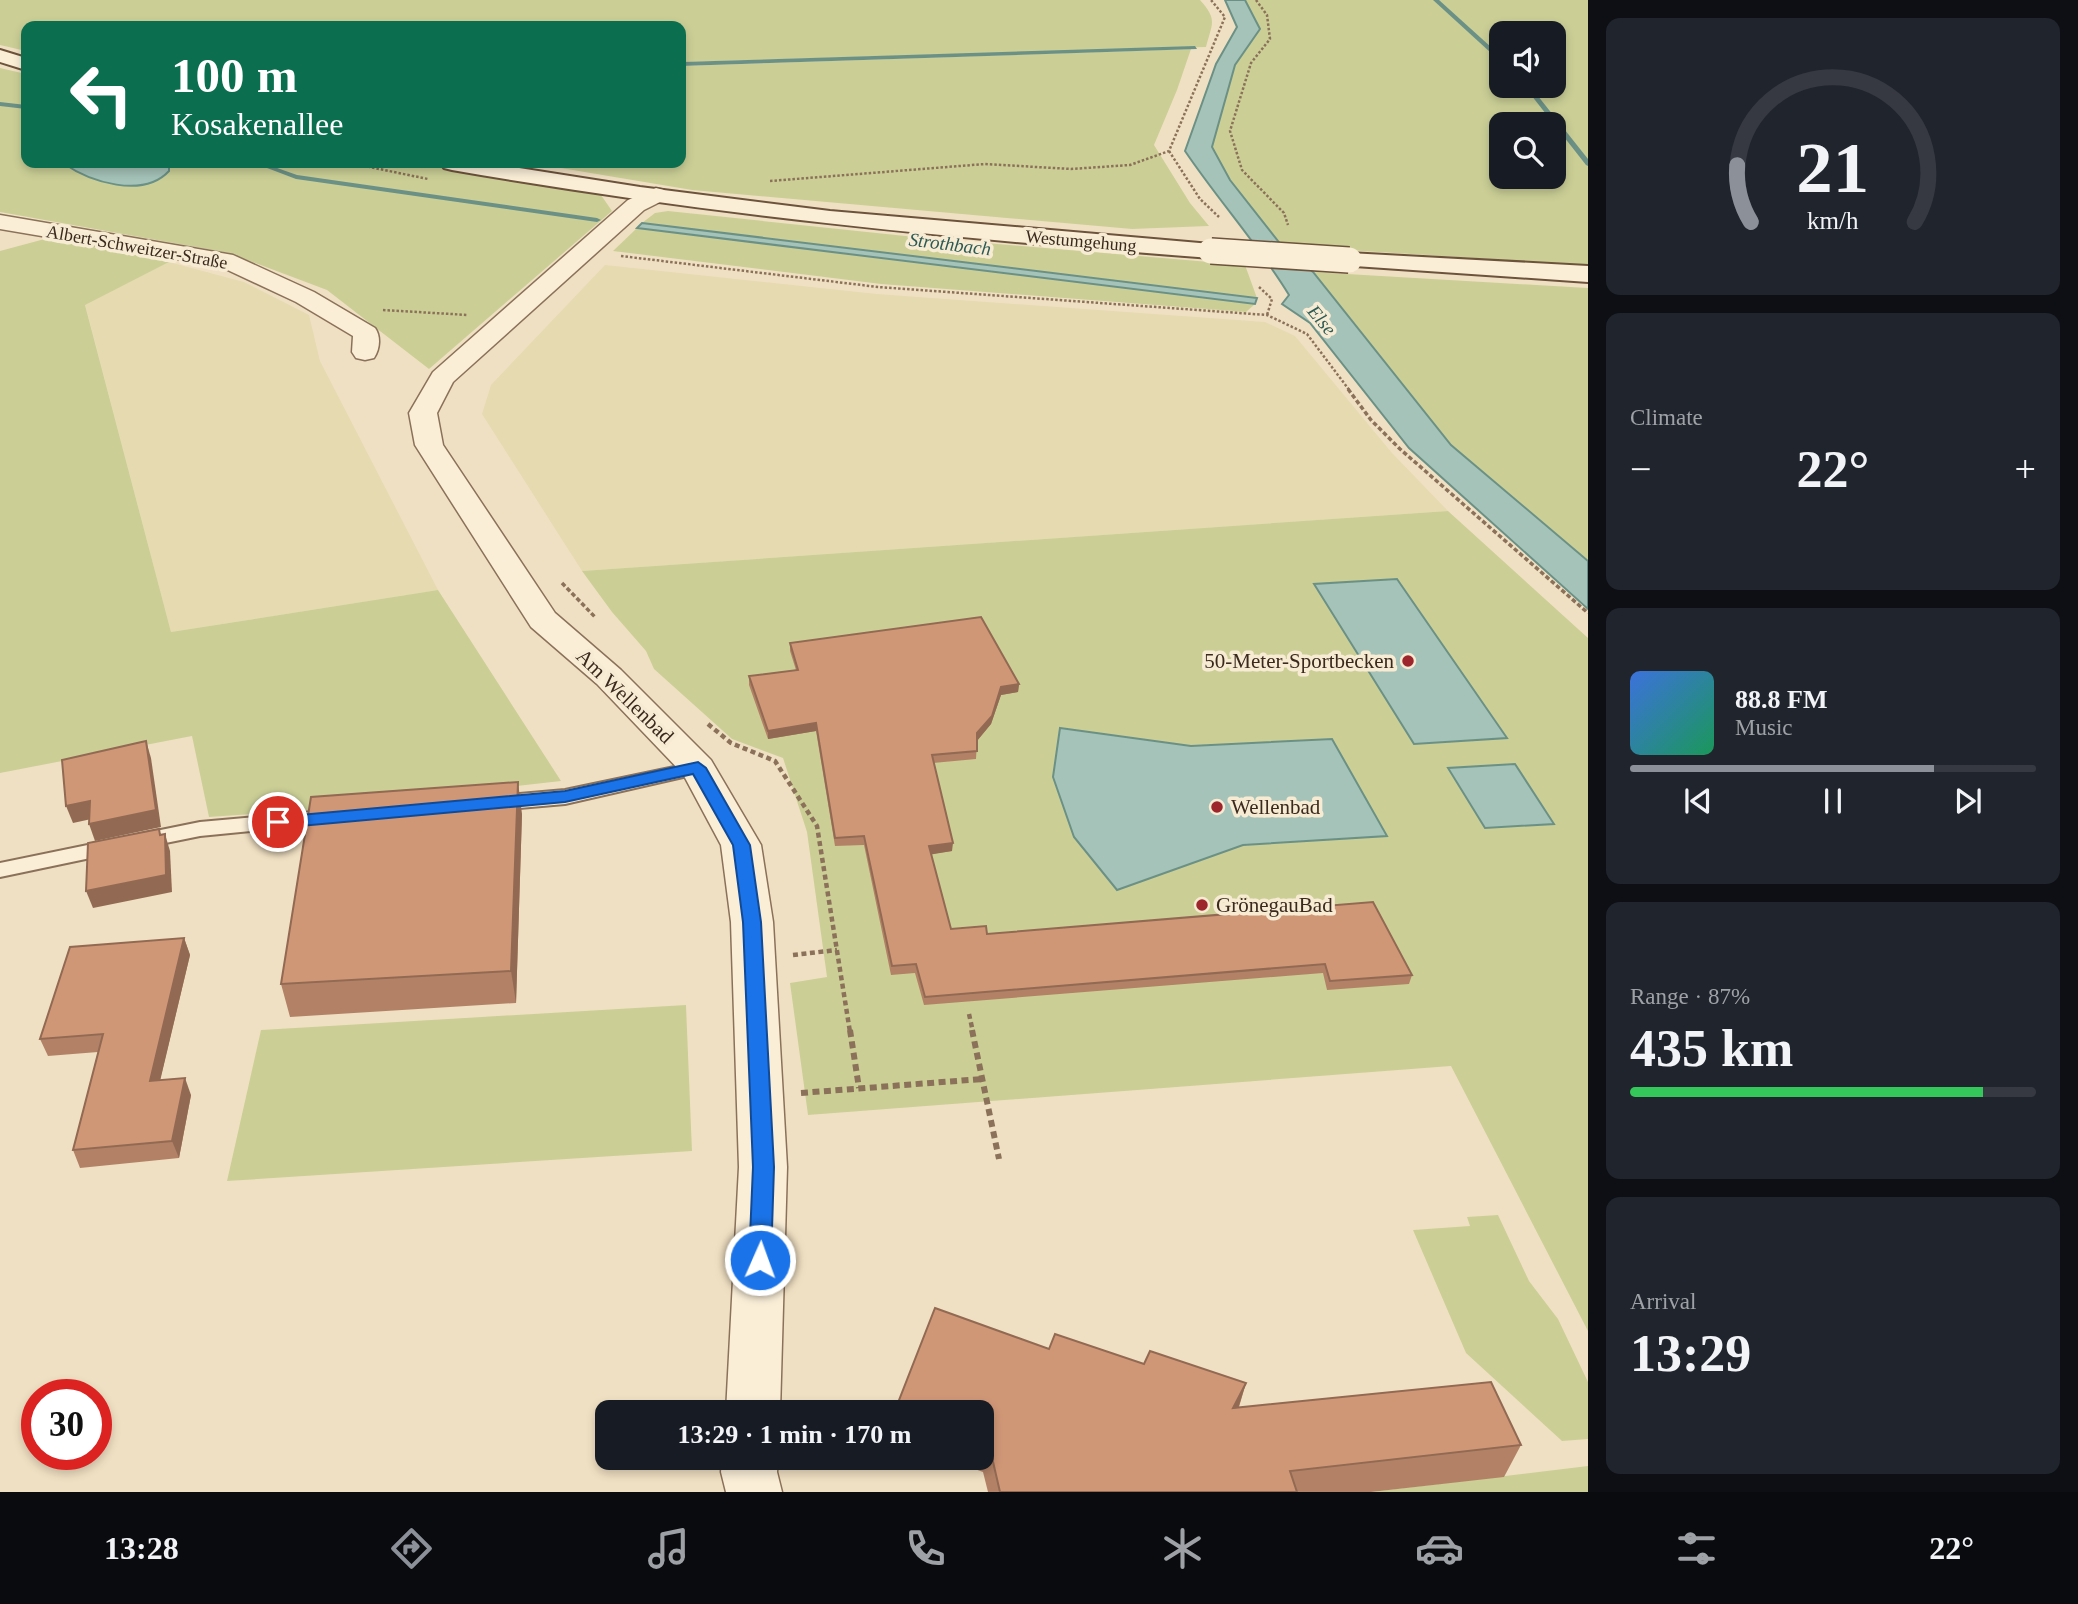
<!DOCTYPE html>
<meta charset="utf-8">
<style>
body{margin:0;font-family:"Times New Roman",serif;background:#20242c;color:#f1f3f6;height:100vh;display:flex;flex-direction:column;font-size:26px;white-space:nowrap}
*{box-sizing:border-box;margin:0}
p{font-size:23px;color:#9ea1a6}
.icon{flex:none;width:38px;height:38px;fill:none;stroke:currentColor;stroke-width:2;stroke-linecap:round;stroke-linejoin:round}
.map{position:relative;flex:1;overflow:hidden}
.details{display:flex;flex-direction:column;gap:18px;padding:18px;background:#0d0f14;width:490px}
.details>*{flex:none}
.banner{position:absolute;left:21px;top:21px;width:665px;height:147px;border-radius:14px;box-shadow:0 4px 10px #0003;background:#0b6e4f;color:#fff;overflow:hidden}
.tools{position:absolute;left:1489px;top:21px;display:grid;gap:14px}
.tools a{display:grid;place-items:center;width:77px;height:77px;border-radius:14px;background:#171b24;box-shadow:0 4px 10px #0003;font-size:35px}
.speed{position:absolute;left:21px;top:1379px;display:flex;gap:14px;font-size:35px;font-weight:700;text-align:center}
.speed>*{display:grid;place-content:center;width:91px;height:91px;border-radius:50%;background:#171b24;box-shadow:0 4px 10px #0003;line-height:1}
.speed .limit{border:10px solid #d22;background:#fff;color:#111}
.pin{position:absolute;display:grid;place-items:center;width:60px;height:60px;color:#fff;margin:-30px;border:4px solid #fff;border-radius:50%;box-shadow:0 2px 7px #0007}
.me{position:absolute;width:77px;margin:-38px;rotate:2deg;stroke-linejoin:round;filter:drop-shadow(0 0 5px #0008)}
.turn{display:flex;align-items:center;gap:24px;height:147px;padding:0 35px;font-size:32px}
.turn .icon{width:91px;height:91px;stroke-width:2.5}
.turn b{display:block;font-size:49px;line-height:60px}
.big{font-size:52px;font-weight:800;line-height:1.1}
.details .card{flex:1;display:flex;flex-direction:column;justify-content:center;gap:10px;min-width:0;padding:0 24px;border-radius:14px;background:#20242c}
.details .dial{align-items:center;gap:0}
.dial svg{height:182px;overflow:visible;fill:none;stroke:#363941;stroke-width:7;stroke-linecap:round;text-anchor:middle}
.dial text{fill:#f1f3f6;stroke:none}
.song{display:flex;align-items:center;gap:21px}
.cover{width:84px;height:84px;border-radius:10px;background:linear-gradient(135deg,hsl(220 70% 55%),hsl(150 70% 35%))}
.played{height:7px;border-radius:4px;background:linear-gradient(90deg,#8c9099 75%,#363941 75%)}
.keys{display:flex;justify-content:space-around;direction:ltr}
.heat{display:flex;justify-content:space-between;align-items:center;font-size:38px;direction:ltr}
.charge{height:10px;border-radius:5px;background:linear-gradient(90deg,#34c759 87%,#363941 0)}
.trip{position:absolute;left:595px;top:1400px;width:399px;height:70px;border-radius:14px;background:#171b24;box-shadow:0 4px 10px #0003;font-weight:800;line-height:70px;text-align:center}
.tabs{display:flex;height:112px;justify-content:space-around;align-items:center;background:#090b0e;color:#9ea1a6}
.tabs .icon{width:49px;height:49px}
.tabs .selected{color:#8c9099}
.tabs b{font-size:32px;color:#f1f3f6}
main{display:flex;flex:1;min-height:0}
.map>svg:first-child{display:block}
.farmland{fill:#e6dab0}
.green{fill:#cbcf96;fill-rule:evenodd}
.water{fill:#a5c3b8;stroke:#6b9186;stroke-width:2}
.lines{fill:none;stroke-linecap:round;stroke-linejoin:round}
.stream{fill:#6b9186;fill-rule:evenodd}
.lane-casing{stroke:#8b7159;stroke-width:4}
.street-casing{stroke:#8b7159;stroke-width:3}
.secondary-casing{stroke:#6d523c;stroke-width:4}
.path-far3{stroke:#8b7159;stroke-width:2.5;stroke-dasharray:2.5 2;stroke-linecap:butt}
.path-far2{stroke:#8b7159;stroke-width:3.5;stroke-dasharray:4.5 2.5;stroke-linecap:butt}
.path-far1{stroke:#8b7159;stroke-width:4.5;stroke-dasharray:5 3.5;stroke-linecap:butt}
.path{stroke:#8b7159;stroke-width:6;stroke-dasharray:7 4.5;stroke-linecap:butt}
.lane{fill:#faeed7;fill-rule:evenodd}
.street{fill:#faeed7;fill-rule:evenodd}
.secondary{fill:#faeed7;fill-rule:evenodd}
.secondary-bridge-casing{stroke:#6d523c;stroke-width:28;stroke-linecap:butt}
.secondary-bridge{stroke:#faeed7;stroke-width:25}
.wall{fill:#b38266}
.shaded-wall{fill:#926a53}
.building{fill:#d09777;stroke:#926a53;stroke-width:2}
.route{fill:#1a73e8;stroke:#114b97;stroke-width:2}
.poi-dot{fill:#9d262d;stroke:#f7ebd3;stroke-width:2.5}
.labels{text-anchor:middle;dominant-baseline:central;stroke-width:7;stroke-linejoin:round;paint-order:stroke}
.far-street-label{font-size:18px;fill:#3a2a1d;stroke:#f7ebd3}
.far-water-label{font-size:19px;font-style:italic;fill:#2c5b55;stroke:#f7ebd3}
.poi-label{font-size:21px;fill:#3a2a1d;stroke:#f7ebd3;text-anchor:start}
.street-label{font-size:21px;fill:#3a2a1d;stroke:#f7ebd3}
</style>
<main>
<div class="map">
<svg width="1588" height="1492" viewBox="0 0 1588 1492">
<rect width="100%" height="100%" fill="#f0e0c3"/>
<g class="farmland">
<polygon points="169,262 244,282 309,315 320,361 438,590 171,632 85,304"/>
<polygon points="605,265 877,294 1265,322 1295,336 1392,453 1448,511 582,571 482,414 491,385"/>
</g>
<g class="green">
<path d="M 0,0 L 1200,0 C 1218,20 1212,23 1206,47 L 681,62 L 681,26 L 26,26 L 26,51 L 0,45 Z"/>
<path d="M 1245,0 L 1588,0 L 1588,265 L 1282,246 L 1230,180 L 1212,147 L 1235,65 L 1260,29 ZM 1502,33 L 1554,33 L 1554,86 L 1502,86 ZM 1502,124 L 1554,124 L 1554,177 L 1502,177 Z"/>
<polygon points="1191,49 1177,90 1154,145 1190,203 1209,226 1132,229 692,190 531,163 681,163 681,66"/>
<polygon points="0,68 26,74 26,163 63,163 70,168 169,166 165,163 412,163 601,195 612,211 429,369 327,290 229,253 0,212"/>
<polygon points="668,211 915,237 1245,265 1257,298 642,223 655,213"/>
<polygon points="637,228 1255,304 1246,312 881,284 613,251"/>
<polygon points="52,237 169,262 85,305 171,632 438,590 561,781 299,811 209,817 192,736 0,773 0,251"/>
<polygon points="1313,272 1588,288 1588,561 1451,445"/>
<polygon points="1448,511 1588,638 1588,1331 1451,1066 808,1115 790,983 827,977 807,832 783,758 732,739 654,669 646,651 612,612 582,571"/>
<polygon points="686,1005 692,1151 227,1181 261,1030"/>
<polygon points="1498,1215 1529,1281 1558,1319 1588,1382 1588,1439 1562,1441 1466,1353 1413,1230 1470,1226 1467,1217"/>
<polygon points="1588,1466 1588,1492 1371,1492"/>
</g>
<g class="water">
<path d="M 1225,0 L 1245,0 L 1260,29 L 1235,65 L 1212,147 L 1230,180 L 1282,246 L 1313,272 L 1451,445 L 1588,561 L 1588,609 L 1409,448 L 1310,323 L 1282,304 L 1289,295 C 1258,244 1218,200 1185,151 L 1216,64 L 1237,27 Z"/>
<path d="M 63,163 L 165,163 L 169,166 L 169,171 C 143,199 90,182 63,163 Z"/>
<polygon points="642,223 1257,298 1255,304 637,228"/>
<polygon points="1397,579 1507,738 1414,744 1314,584"/>
<polygon points="1060,728 1191,746 1332,739 1387,836 1243,845 1117,890 1074,837 1053,777"/>
<polygon points="1515,764 1554,824 1485,828 1448,768"/>
</g>
<g class="lines">
<g class="stream">
<polygon points="1433,0 1439,0 1502,57 1502,63"/>
<polygon points="1195,46 1197,49 681,66 681,62"/>
<polygon points="1524,86 1530,86 1588,159 1588,166 1586,165"/>
<polygon points="0,102 26,105 26,109 0,106"/>
<polygon points="254,163 263,163 297,175 597,218 601,220 597,222 296,179"/>
</g>
<defs>
<g id="lane">
<polygon points="698,762 705,764 708,768 705,772 565,804 496,810 489,808 486,803 489,798 496,796 565,790"/>
<polygon points="334,810 341,812 344,817 341,822 200,836 141,848 134,846 131,841 134,836 141,834 200,822"/>
<polygon points="112,840 119,842 122,847 119,852 0,877 0,863"/>
</g>
<g id="street">
<polygon points="656,188 664,190 667,195 664,200 644,210 453,382 437,413 443,445 555,613 621,670 711,760 761,845 773,922 787,1167 780,1412 726,1412 739,1167 731,922 721,845 683,774 597,684 531,627 415,445 409,413 433,372 628,200"/>
<path d="M 0,215 L 233,255 L 314,292 L 375,328 C 381,336 380,349 374,358 L 365,360 L 356,358 L 352,352 L 353,336 L 296,302 L 219,266 L 0,229 Z"/>
<polygon points="722,1458 778,1458 777,1472 782,1492 726,1492 721,1472"/>
</g>
<g id="secondary">
<polygon points="0,50 26,58 26,70 0,62"/>
<path d="M 441,163 L 488,163 L 640,187 L 830,211 L 1211,244 L 1220,246 L 1223,251 L 1220,256 L 1211,258 C 956,239 704,214 452,170 L 444,168 Z"/>
<polygon points="1349,253 1588,266 1588,282 1340,265 1337,260 1340,255"/>
</g>
</defs>
<use href="#lane" class="lane-casing"/>
<use href="#street" class="street-casing"/>
<use href="#secondary" class="secondary-casing"/>
<g class="path-far3">
<polyline points="1256,0 1267,15 1270,39 1251,63 1230,131 1242,170 1284,213 1288,225"/>
<polyline points="1169,151 1200,199 1219,217"/>
<polyline points="350,163 428,179"/>
<polyline points="770,181 985,164 1071,169 1130,165 1169,151 1225,17 1211,0"/>
<polyline points="621,256 878,287 1267,315 1307,334 1350,391"/>
<polyline points="1259,287 1272,299 1267,315"/>
<polyline points="383,310 468,315"/>
</g>
<g class="path-far2">
<polyline points="1348,389 1371,420 1400,449 1588,613"/>
<polyline points="562,583 595,617"/>
</g>
<g class="path-far1">
<polyline points="708,724 731,743 775,761 817,826 850,1032"/>
<polyline points="793,955 837,950"/>
<polyline points="969,1014 973,1032"/>
</g>
<g class="path">
<polyline points="850,1030 859,1088"/>
<polyline points="972,1030 999,1159"/>
<polyline points="801,1093 982,1079"/>
</g>
<use href="#lane" class="lane"/>
<use href="#street" class="street"/>
<use href="#secondary" class="secondary"/>
<defs>
<polyline id="secondary-bridge" points="1211,251 1349,260"/>
</defs>
<use href="#secondary-bridge" class="secondary-bridge-casing"/>
<use href="#secondary-bridge" class="secondary-bridge"/>
</g>
<g class="wall">
<polygon points="790,643 1019,684 1018,692 1001,695 991,724 977,741 976,759 933,763 952,851 931,854 951,929 987,934 1373,902 1412,975 1409,984 1327,990 1323,973 924,1005 915,973 891,975 864,845 835,846 816,731 768,739 749,685 749,676 796,670 790,651"/>
<polygon points="522,814 516,1003 290,1017 281,984"/>
<polygon points="184,938 190,955 160,1080 191,1095 179,1158 80,1168 73,1150 98,1052 48,1056 40,1039"/>
<polygon points="1144,1364 1246,1383 1239,1407 1521,1445 1504,1477 1371,1492 988,1492 983,1472 944,1458 982,1458 982,1412 896,1412 896,1408"/>
</g>
<g class="shaded-wall">
<polygon points="1019,684 1018,692 1001,695 991,724 976,742 977,733 1001,687"/>
<polygon points="816,723 816,731 768,739 768,731"/>
<polygon points="146,741 151,758 161,827 95,841 89,824"/>
<polygon points="518,782 522,814 516,1003 511,971"/>
<polygon points="90,801 96,818 73,823 66,806"/>
<polygon points="165,834 170,851 172,892 93,908 86,891"/>
<polygon points="953,843 952,851 928,855 929,846"/>
<polygon points="184,938 190,955 156,1098 150,1081"/>
<polygon points="185,1078 191,1095 179,1158 172,1141"/>
<polygon points="1246,1383 1236,1415 1233,1408"/>
</g>
<g class="building">
<polygon points="981,617 1019,684 1001,687 992,716 977,733 977,751 932,755 953,843 929,846 951,929 986,926 987,934 1373,902 1412,975 1330,981 1325,964 925,997 916,964 892,966 864,836 835,838 816,723 768,731 749,676 798,670 790,643"/>
<polygon points="146,741 156,810 89,824 90,801 66,806 62,760"/>
<polygon points="518,782 511,971 281,984 311,797"/>
<polygon points="159,829 160,835 165,834 166,875 86,891 88,843"/>
<polygon points="184,938 150,1081 185,1078 172,1141 73,1150 103,1034 40,1039 70,947"/>
<polygon points="935,1308 1049,1349 1055,1334 1144,1364 1150,1351 1246,1383 1233,1408 1491,1382 1521,1445 1290,1471 1297,1492 1000,1492 988,1440 982,1438 982,1412 908,1412 896,1408"/>
</g>
<polygon class="route" points="698,762 706,768 750,845 761,922 774,1167 771,1260 768,1267 760,1270 752,1267 749,1260 753,1167 743,922 733,845 693,774 565,802 278,828 270,822 278,817 565,791"/>
<g class="poi-dot">
<circle cx="1408" cy="661" r="7"/>
<circle cx="1217" cy="807" r="7"/>
<circle cx="1202" cy="905" r="7"/>
</g>
<g class="labels">
<g class="far-street-label">
<text transform="translate(1081 241) rotate(5)">Westumgehung</text>
<text transform="translate(137 247) rotate(10)">Albert-Schweitzer-Straße</text>
</g>
<g class="far-water-label">
<text transform="translate(950 244) rotate(7)">Strothbach</text>
<text transform="translate(1322 320) rotate(50)">Else</text>
</g>
<g class="poi-label">
<text x="1394" y="661" text-anchor="end">50-Meter-Sportbecken</text>
<text x="1231" y="807">Wellenbad</text>
<text x="1216" y="905">GrönegauBad</text>
</g>
<g class="street-label">
<text transform="translate(625 696) rotate(44)">Am Wellenbad</text>
</g>
</g>
</svg>
<div class="tools">
<a><svg class="icon" aria-label="sound" viewBox="0 0 24 24"><path d="M4 9h4l5-4v14l-5-4H4zM17 9q2 3 0 6"/></svg></a>
<a><svg class="icon" aria-label="search" viewBox="0 0 24 24"><circle cx="10" cy="10" r="6"/><path d="M15 15l6 6"/></svg></a>
</div>
<div class="speed"><div class="limit">30</div></div>
<div class="pin" style="left:278px;top:822px;background:#d93025"><svg class="icon" aria-label="arrive" viewBox="0 0 24 24"><path d="M6 21V4h12l-3 4 3 4H6"/></svg></div>
<svg class="me" style="left:760px;top:1260px" viewBox="-20 -20 40 40"><circle r="17" fill="#1a73e8" stroke="#fff" stroke-width="3"/><path d="M0-11L8 9 0 5-8 9z" fill="#fff"/></svg>
<div class="trip">13:29 · 1 min · 170 m</div>
<div class="banner">
<div class="turn"><svg class="icon" aria-label="left" viewBox="0 0 24 24"><path d="M17 20v-9H6M10 6l-5 5 5 5"/></svg><div><b>100 m</b>Kosakenallee</div></div>
</div>
</div>
<section class="details">
<div class="card dial"><svg viewBox="0 0 100 80">
<path d="M14 69A42 42 0 1 1 86 69"/>
<path d="M14 69A42 42 0 0 1 8 44" stroke="#8c9099"/>
<text x="50" y="56" font-size="32" font-weight="700">21</text>
<text x="50" y="72" font-size="11">km/h</text>
</svg></div>
<div class="card"><p>Climate</p>
<div class="heat"><a>−</a><b class="big">22°</b><a>+</a></div>
</div>
<div class="card">
<div class="song"><i class="cover"></i><div><b>88.8 FM</b><p>Music</p></div></div>
<div class="played"></div>
<div class="keys"><svg class="icon" aria-label="previous" viewBox="0 0 24 24"><path d="M18 5L8 12l10 7zM5 5v14"/></svg><svg class="icon" aria-label="pause" viewBox="0 0 24 24"><path d="M8 5v14M16 5v14"/></svg><svg class="icon" aria-label="next" viewBox="0 0 24 24"><path d="M6 5l10 7-10 7zM19 5v14"/></svg></div>
</div>
<div class="card"><p>Range · 87%</p><b class="big">435 km</b><div class="charge"></div></div>
<div class="card"><p>Arrival</p><b class="big">13:29</b></div>
</section>
</main>
<nav class="tabs">
<b>13:28</b>
<svg class="icon selected" aria-label="directions" viewBox="0 0 24 24"><path d="M12 3l9 9-9 9-9-9zM9 14v-3h6M13 9l2 2-2 2"/></svg>
<svg class="icon" aria-label="music" viewBox="0 0 24 24"><path d="M9 18V5l10-2v13"/><circle cx="6" cy="18" r="3"/><circle cx="16" cy="16" r="3"/></svg>
<svg class="icon" aria-label="phone" viewBox="0 0 24 24"><path d="M5 4h4l2 5-3 2q2 4 5 5l2-3 5 2v4C11 20 4 13 5 4z"/></svg>
<svg class="icon" aria-label="climate" viewBox="0 0 24 24"><path d="M12 3v18M4 7l16 10M4 17L20 7"/></svg>
<svg class="icon" aria-label="car" viewBox="0 0 24 24"><path d="M5 17H2v-5l4-1 3-4h7l3 4 3 1v5h-3M9 17h6M6 11h13"/><circle cx="7" cy="17" r="2"/><circle cx="17" cy="17" r="2"/></svg>
<svg class="icon" aria-label="filters" viewBox="0 0 24 24"><path d="M4 7h16M4 17h16"/><circle cx="9" cy="7" r="2"/><circle cx="15" cy="17" r="2"/></svg>
<b>22°</b>
</nav>
